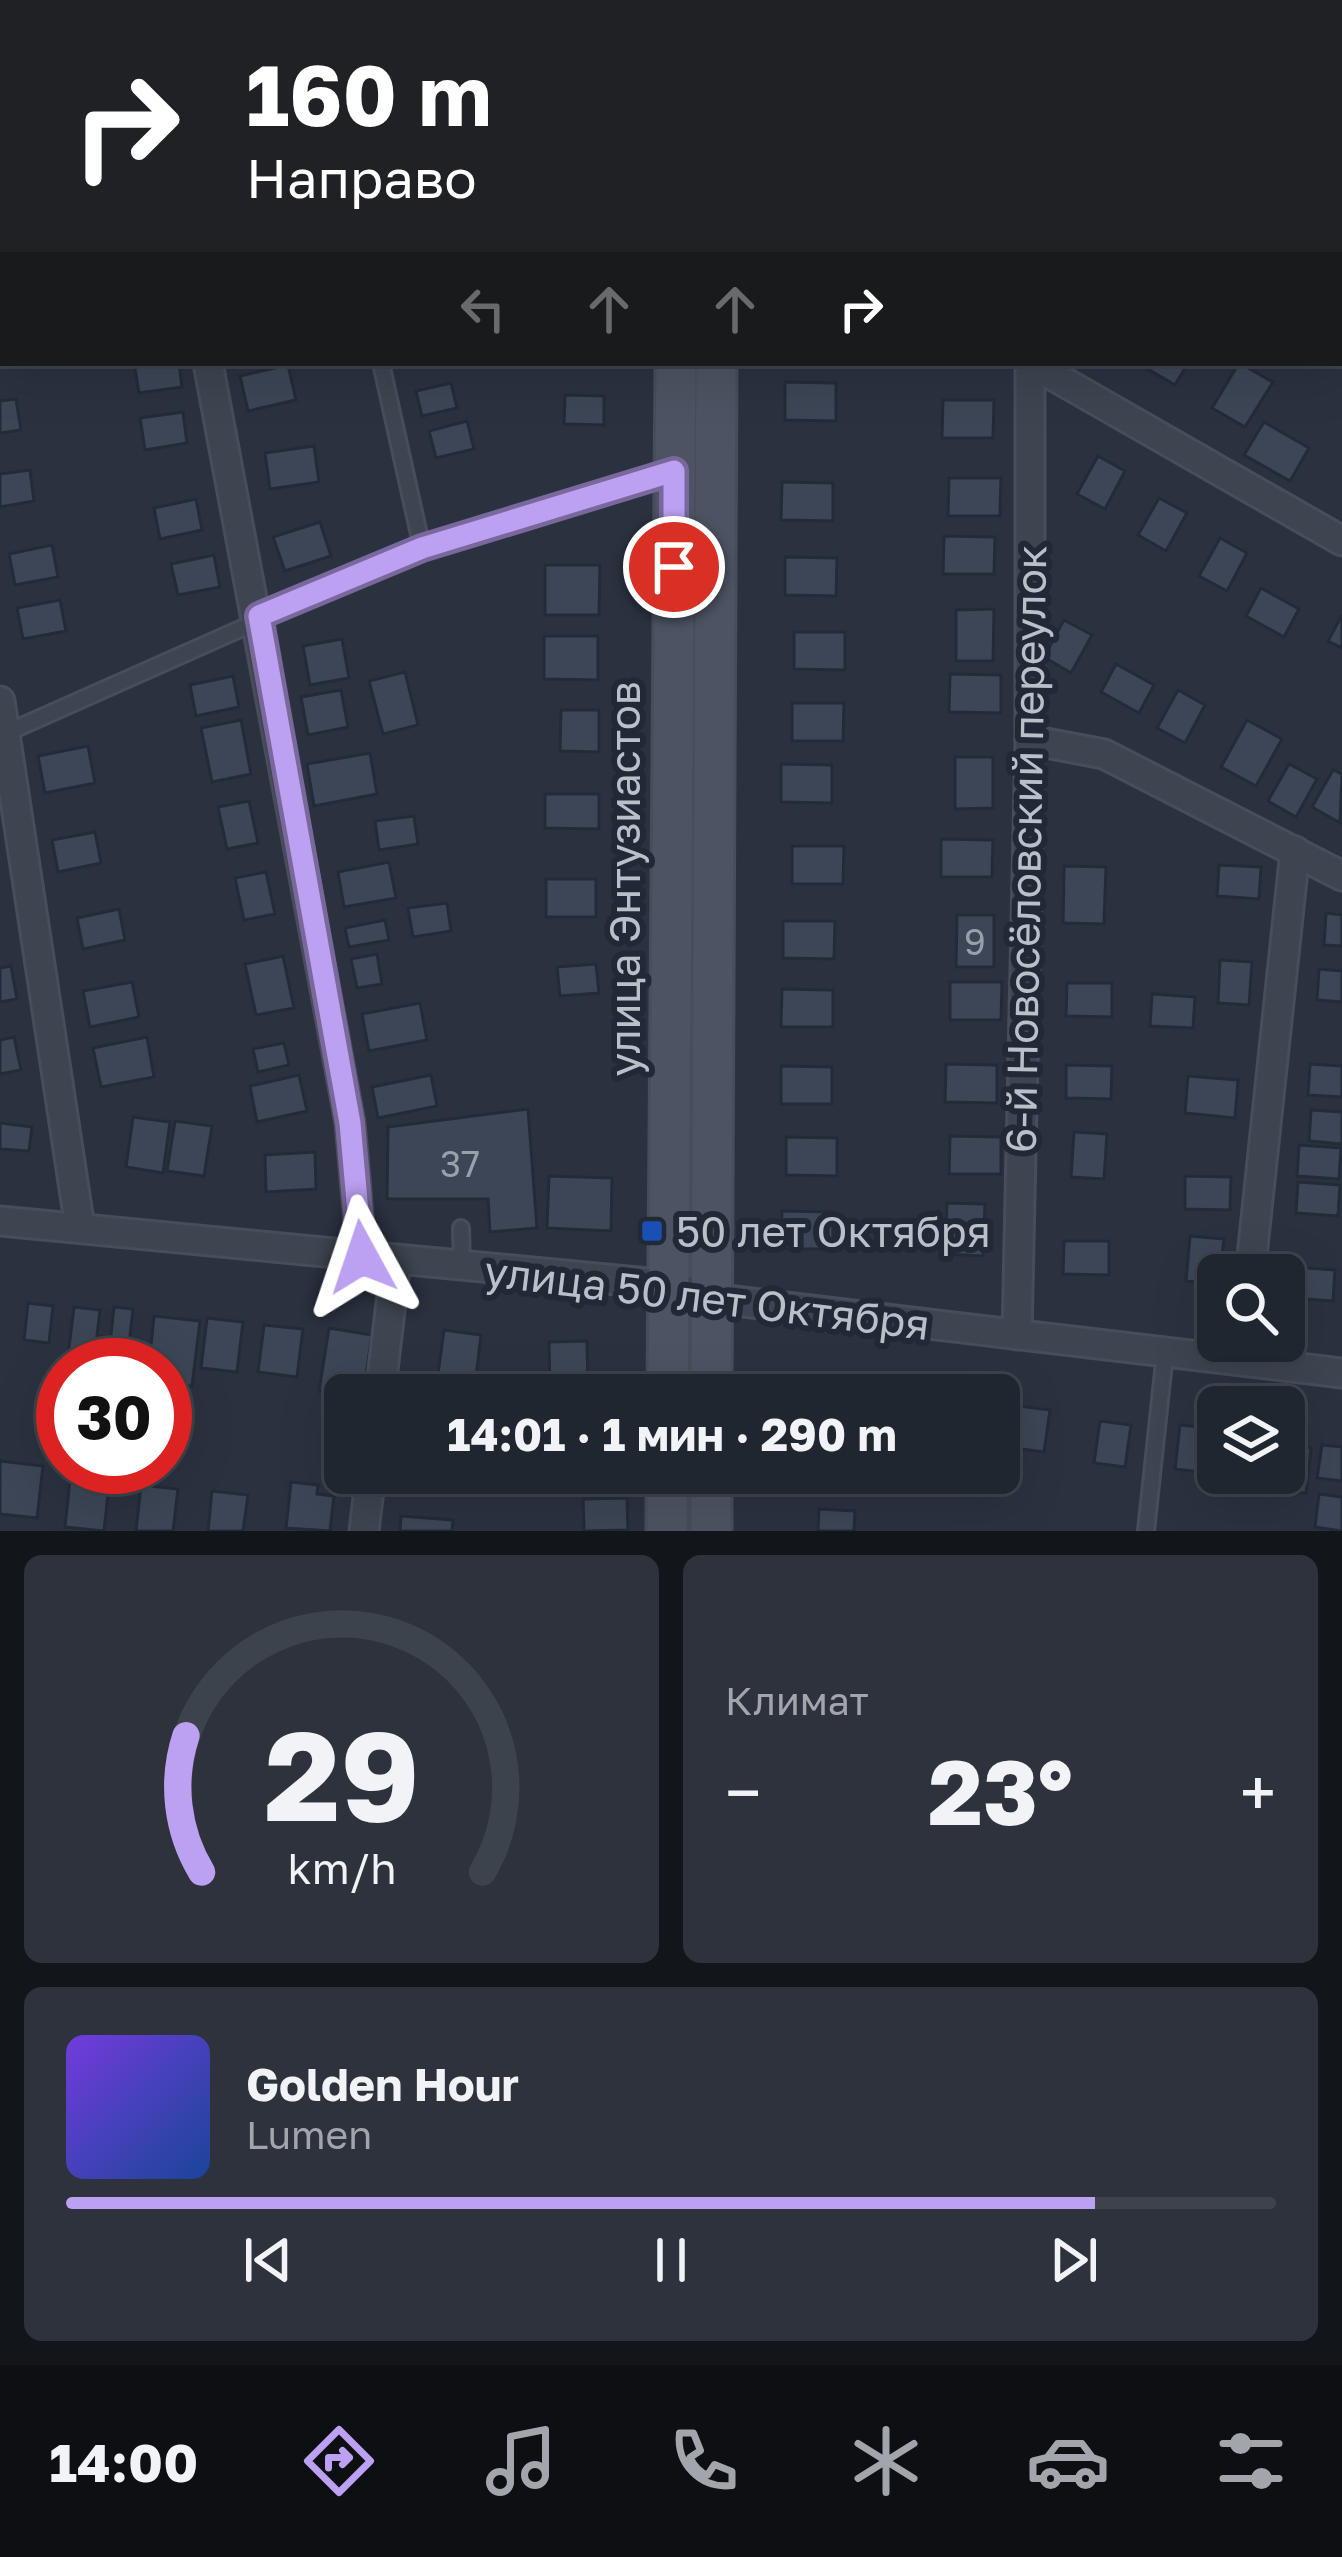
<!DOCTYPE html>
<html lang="ru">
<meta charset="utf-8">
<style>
body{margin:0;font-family:"Golos Text",sans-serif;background:#2d323c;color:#f1f3f6;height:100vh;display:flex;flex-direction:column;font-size:45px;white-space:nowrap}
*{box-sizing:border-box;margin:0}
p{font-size:39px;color:#a2a5ab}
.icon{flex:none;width:66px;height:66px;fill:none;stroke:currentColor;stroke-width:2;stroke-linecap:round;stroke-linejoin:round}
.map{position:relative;height:1531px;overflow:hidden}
.panel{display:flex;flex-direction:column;gap:24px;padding:24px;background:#12151a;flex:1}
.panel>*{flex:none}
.banner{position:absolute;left:0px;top:0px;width:1344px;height:366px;box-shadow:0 12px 48px #0002,0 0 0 3px #3d434c;background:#202124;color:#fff;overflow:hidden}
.buttons{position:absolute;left:1197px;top:1254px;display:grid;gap:24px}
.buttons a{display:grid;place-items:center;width:108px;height:108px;border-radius:18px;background:#202630;box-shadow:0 12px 48px #0002,0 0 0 3px #3d434c;font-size:60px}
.speed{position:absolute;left:36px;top:1338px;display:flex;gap:24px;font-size:60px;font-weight:700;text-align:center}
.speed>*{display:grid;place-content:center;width:156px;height:156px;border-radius:50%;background:#202630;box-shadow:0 12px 48px #0002,0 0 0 3px #3d434c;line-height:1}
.speed .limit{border:18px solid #d22;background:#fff;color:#111}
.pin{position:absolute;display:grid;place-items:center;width:102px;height:102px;color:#fff;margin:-51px;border:6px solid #fff;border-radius:50%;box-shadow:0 3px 12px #0007}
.me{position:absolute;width:132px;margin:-66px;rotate:355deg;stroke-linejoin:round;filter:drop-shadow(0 0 9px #0008)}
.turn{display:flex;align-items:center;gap:42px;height:252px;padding:0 48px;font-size:54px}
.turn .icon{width:156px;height:156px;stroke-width:2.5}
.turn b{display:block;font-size:84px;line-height:102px}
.lanes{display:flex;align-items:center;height:114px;padding:0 48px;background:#0003;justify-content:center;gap:60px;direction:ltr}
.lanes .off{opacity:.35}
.big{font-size:90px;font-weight:700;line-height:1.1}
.panel .widget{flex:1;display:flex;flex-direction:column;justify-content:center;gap:18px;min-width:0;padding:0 42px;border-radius:18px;background:#2d323c}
.panel .dial{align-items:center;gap:0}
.dial svg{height:312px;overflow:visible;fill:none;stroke:#3d434c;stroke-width:7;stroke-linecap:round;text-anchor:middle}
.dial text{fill:#f1f3f6;stroke:none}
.song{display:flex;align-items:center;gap:36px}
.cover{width:144px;height:144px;border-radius:18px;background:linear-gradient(135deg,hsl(260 70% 55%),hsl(220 70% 35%))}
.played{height:12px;border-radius:6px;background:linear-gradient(90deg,#bca0f2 85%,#3d434c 85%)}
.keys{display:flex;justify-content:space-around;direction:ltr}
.heat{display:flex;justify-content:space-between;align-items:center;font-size:66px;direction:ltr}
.panel .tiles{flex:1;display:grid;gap:24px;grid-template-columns:1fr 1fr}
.widget:last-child{grid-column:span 2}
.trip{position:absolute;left:324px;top:1374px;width:696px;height:120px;border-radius:18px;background:#202630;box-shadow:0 12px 48px #0002,0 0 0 3px #3d434c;font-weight:700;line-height:120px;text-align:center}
.menu{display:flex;height:192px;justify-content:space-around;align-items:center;background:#0d0f13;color:#a2a5ab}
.menu .icon{width:84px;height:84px}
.menu .active{color:#bca0f2}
.menu b{font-size:54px;color:#f1f3f6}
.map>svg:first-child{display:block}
.building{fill:#3c4656;stroke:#242b38;stroke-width:3}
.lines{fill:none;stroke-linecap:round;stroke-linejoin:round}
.lane-casing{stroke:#474d5a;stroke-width:20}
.street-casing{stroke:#474d5a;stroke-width:33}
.secondary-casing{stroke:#474d5a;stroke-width:45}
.lane{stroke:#3e4550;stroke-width:14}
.street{stroke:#3e4550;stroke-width:27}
.secondary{stroke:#4c5463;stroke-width:39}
.route-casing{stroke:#7a689d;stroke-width:30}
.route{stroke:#bca0f2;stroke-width:21}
.transit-dot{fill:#1a4fb4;stroke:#222936;stroke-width:4.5}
.labels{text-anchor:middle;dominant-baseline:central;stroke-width:12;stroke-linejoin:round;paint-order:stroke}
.number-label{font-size:36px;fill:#98a0ab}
.street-label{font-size:42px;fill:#bac0ca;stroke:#222936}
.poi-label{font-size:42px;fill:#bac0ca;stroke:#222936;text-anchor:start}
</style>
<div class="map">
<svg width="1342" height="1531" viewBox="0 0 1342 1531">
<rect width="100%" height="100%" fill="#2a3240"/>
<g class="building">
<polygon points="176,0 223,0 221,3"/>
<polygon points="865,0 911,0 864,3"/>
<polygon points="134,363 179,363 182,387 139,393"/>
<polygon points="1149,363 1188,363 1175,385 1146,368"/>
<polygon points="1239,363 1273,382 1245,427 1212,408"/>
<polygon points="288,365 296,400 248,411 240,376"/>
<polygon points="785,382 836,383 836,421 785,420"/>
<polygon points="451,383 457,408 422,416 416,391"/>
<polygon points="565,395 604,396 604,425 564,424"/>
<polygon points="16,399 21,430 0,433 0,401"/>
<polygon points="943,400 994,400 993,438 942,438"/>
<polygon points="183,412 187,443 145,450 140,418"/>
<polygon points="467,421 474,449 436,458 429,431"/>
<polygon points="1264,422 1309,448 1290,481 1244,455"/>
<polygon points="314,446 319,482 270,489 265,453"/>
<polygon points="1098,456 1125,471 1105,509 1077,494"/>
<polygon points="30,470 34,501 0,507 0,474"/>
<polygon points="949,478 1001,478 1000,516 948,516"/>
<polygon points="782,482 833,483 833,521 781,520"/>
<polygon points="1159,498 1187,513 1166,551 1138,535"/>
<polygon points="196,499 202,530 160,539 154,508"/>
<polygon points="320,522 331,556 285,571 273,537"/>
<polygon points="944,536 995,537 994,574 943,574"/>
<polygon points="1220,538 1247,553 1227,591 1199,576"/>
<polygon points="52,545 58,577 15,585 9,554"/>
<polygon points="214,555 220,587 178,595 171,564"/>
<polygon points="785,557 837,558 836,596 785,595"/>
<polygon points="545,565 600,565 599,615 545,615"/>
<polygon points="1261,588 1299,609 1284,637 1246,616"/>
<polygon points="60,600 66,631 23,639 17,608"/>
<polygon points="994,609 993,661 956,661 956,610"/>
<polygon points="1342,615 1342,648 1328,641"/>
<polygon points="1064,620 1092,635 1071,673 1044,657"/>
<polygon points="794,632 845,632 845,670 794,669"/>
<polygon points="544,636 598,636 598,680 544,679"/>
<polygon points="342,639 349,678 310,685 303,646"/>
<polygon points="1116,664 1154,685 1139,713 1101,692"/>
<polygon points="405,672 418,725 383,734 369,681"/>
<polygon points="950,674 1001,675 1001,713 949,712"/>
<polygon points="233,676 239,707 196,716 190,685"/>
<polygon points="341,690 348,727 308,735 301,697"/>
<polygon points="1178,690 1205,705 1185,743 1157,728"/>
<polygon points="792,703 844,703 843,741 792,741"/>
<polygon points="561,710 599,710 599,752 560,751"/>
<polygon points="241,720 251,774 212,782 201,728"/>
<polygon points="1247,720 1282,739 1256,786 1221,767"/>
<polygon points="88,746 95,783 45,793 38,756"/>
<polygon points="370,753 377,794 314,806 307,764"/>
<polygon points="955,757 993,757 993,808 955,809"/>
<polygon points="781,764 832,765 832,803 781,802"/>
<polygon points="1289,764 1317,779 1296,817 1268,801"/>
<polygon points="1333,770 1342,774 1340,823 1312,807"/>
<polygon points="545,794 599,794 599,829 545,828"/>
<polygon points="249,801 258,843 227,849 218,807"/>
<polygon points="414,816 418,844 379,850 375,821"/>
<polygon points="95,832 101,863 58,872 52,840"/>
<polygon points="941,839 993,840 992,877 941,877"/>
<polygon points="792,846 844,846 843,884 792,884"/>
<polygon points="389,862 396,898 344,907 338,872"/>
<polygon points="1219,865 1261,867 1259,899 1217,896"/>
<polygon points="1064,866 1106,867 1104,924 1063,923"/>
<polygon points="266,872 275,914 244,920 235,878"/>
<rect x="546" y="879" width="50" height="38"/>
<polygon points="447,903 451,931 413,937 408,908"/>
<polygon points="119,909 125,940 83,949 77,918"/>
<polygon points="1326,913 1342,915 1342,946 1324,945"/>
<polygon points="957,915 994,915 994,967 956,967"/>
<polygon points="385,920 389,940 349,947 345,928"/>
<polygon points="783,921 835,921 834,959 783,958"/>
<polygon points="377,954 382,984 357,988 351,959"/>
<polygon points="283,956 294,1008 256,1015 245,964"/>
<polygon points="1220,960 1252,962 1249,1005 1218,1003"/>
<polygon points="596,964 599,993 560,996 557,967"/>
<polygon points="11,966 17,999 0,1002 0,968"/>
<polygon points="1319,969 1342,971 1342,1002 1317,1000"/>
<polygon points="132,982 139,1017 90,1027 83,991"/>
<polygon points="950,982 1002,982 1001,1020 950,1020"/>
<polygon points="1067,983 1112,983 1112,1017 1066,1016"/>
<polygon points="782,989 833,990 833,1027 781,1027"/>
<polygon points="1152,994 1195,997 1193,1028 1150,1026"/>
<polygon points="420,1003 427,1040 369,1051 362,1014"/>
<polygon points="14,1037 21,1070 0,1074 0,1040"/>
<polygon points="147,1037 154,1077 101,1087 93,1048"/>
<polygon points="284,1043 289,1065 258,1072 253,1049"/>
<polygon points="946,1064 997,1065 997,1103 945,1102"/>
<polygon points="1310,1064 1342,1066 1342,1097 1308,1095"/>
<polygon points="1066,1065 1112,1066 1111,1099 1066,1098"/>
<polygon points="781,1066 832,1067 832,1104 781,1104"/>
<polygon points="299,1075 307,1111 257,1122 250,1086"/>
<polygon points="431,1075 437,1106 378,1118 372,1087"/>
<polygon points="1188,1076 1238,1080 1235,1118 1185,1113"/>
<polygon points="528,1109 537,1228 490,1232 488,1199 387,1199 388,1127"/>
<polygon points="1311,1110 1342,1112 1342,1144 1309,1141"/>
<polygon points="133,1117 170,1122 163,1173 126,1167"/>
<polygon points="175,1121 212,1126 204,1176 167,1171"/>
<polygon points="0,1123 32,1127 29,1151 0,1149"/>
<polygon points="1074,1132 1107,1134 1104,1179 1071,1177"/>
<polygon points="950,1136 1001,1137 1001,1174 949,1174"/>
<polygon points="786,1137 837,1138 837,1176 786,1175"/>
<polygon points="1299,1145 1341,1148 1339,1179 1297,1176"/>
<polygon points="315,1152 316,1189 266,1192 265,1155"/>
<polygon points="549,1176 612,1178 611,1231 547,1228"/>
<polygon points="1185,1176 1231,1177 1230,1210 1185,1209"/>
<polygon points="1298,1182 1340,1185 1338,1216 1296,1213"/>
<polygon points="947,1203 985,1204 983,1256 945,1254"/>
<polygon points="782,1211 833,1212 833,1249 781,1249"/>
<polygon points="1190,1236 1224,1239 1218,1284 1186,1281"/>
<polygon points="1064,1241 1109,1241 1109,1275 1063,1274"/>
<polygon points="1293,1267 1335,1270 1333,1301 1291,1298"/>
<polygon points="28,1303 53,1306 49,1343 24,1340"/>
<polygon points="74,1307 100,1310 97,1336 111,1337 108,1359 68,1355"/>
<polygon points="114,1307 133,1309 127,1363 108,1361"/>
<polygon points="154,1316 200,1321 192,1386 165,1383 165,1365 149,1365"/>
<polygon points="207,1318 243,1322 237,1372 201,1368"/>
<polygon points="264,1325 303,1329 297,1377 258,1372"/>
<polygon points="329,1328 372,1335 363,1395 319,1391"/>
<polygon points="444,1330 481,1335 475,1386 437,1381"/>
<polygon points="587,1341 588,1392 550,1393 549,1342"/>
<polygon points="1019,1406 1050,1410 1044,1452 1013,1448"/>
<polygon points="1100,1421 1131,1425 1125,1467 1094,1463"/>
<polygon points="1180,1425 1213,1428 1208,1473 1175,1469"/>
<polygon points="1284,1445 1311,1448 1306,1493 1273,1490 1275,1473 1284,1473"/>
<polygon points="1322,1445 1342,1447 1342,1481 1317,1478"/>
<polygon points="0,1461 43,1466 37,1518 0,1514"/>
<polygon points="403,1473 455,1473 454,1487 402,1483"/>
<polygon points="557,1473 601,1473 601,1485 558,1486"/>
<polygon points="70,1480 109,1485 104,1531 65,1527"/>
<polygon points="291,1482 318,1485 317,1494 334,1496 330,1531 286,1528"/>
<polygon points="141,1485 178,1489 173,1531 136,1531"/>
<polygon points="212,1491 248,1495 243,1531 208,1531"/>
<polygon points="1319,1494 1342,1497 1342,1531 1315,1527"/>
<polygon points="627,1498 628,1530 584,1531 583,1499"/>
<polygon points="819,1509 855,1511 854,1531 818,1531"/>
<polygon points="401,1516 453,1520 452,1531 400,1531"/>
</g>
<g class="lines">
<defs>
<g id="lane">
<polyline points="299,0 300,3"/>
<polyline points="381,363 422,548"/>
<polyline points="4,734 422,548 669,472"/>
<polyline points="461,1228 462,1265"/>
<polyline points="1146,1531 1165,1353"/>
</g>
<g id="street">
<polyline points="377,0 382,3"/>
<polyline points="1030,0 1035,3"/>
<polyline points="0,111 3,113"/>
<polyline points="1341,176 1342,177"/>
<polyline points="208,363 350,1123 362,1257"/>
<polyline points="1031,363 1342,541"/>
<polyline points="0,701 80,1228"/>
<polyline points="1030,740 1104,754 1342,876"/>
<polyline points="0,1221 669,1285 710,1298 1342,1373"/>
<polyline points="1250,1275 1295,851"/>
<polyline points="1017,1335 1030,740 1030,363"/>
<polyline points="380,1395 396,1261"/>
<polyline points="364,1531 371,1473"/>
</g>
<g id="secondary">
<polyline points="685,3 685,0"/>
<polyline points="725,3 726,0"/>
<polyline points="668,1395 676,363"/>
<polyline points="711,1395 716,363"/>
<polyline points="711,1473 711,1531"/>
<polyline points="667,1531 667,1473"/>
</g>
</defs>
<use href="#lane" class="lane-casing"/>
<use href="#street" class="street-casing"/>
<use href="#secondary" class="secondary-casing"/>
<use href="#lane" class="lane"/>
<use href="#street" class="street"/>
<use href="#secondary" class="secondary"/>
</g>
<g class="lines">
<defs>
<polyline id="route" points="362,1257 350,1123 259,616 422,548 674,471 674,567"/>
</defs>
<use href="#route" class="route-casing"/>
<use href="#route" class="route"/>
</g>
<rect class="transit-dot" x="640" y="1219" width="24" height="24" rx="6"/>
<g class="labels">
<g class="number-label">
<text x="975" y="941">9</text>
<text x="460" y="1163">37</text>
</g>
<g class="street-label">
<text transform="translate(1025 849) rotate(-89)">6-й Новосёловский переулок</text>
<text transform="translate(624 879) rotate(-90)">улица Энтузиастов</text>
<text transform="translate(707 1297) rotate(7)">улица 50 лет Октября</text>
</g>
<g class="poi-label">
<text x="676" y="1231">50 лет Октября</text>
</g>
</g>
</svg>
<div class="buttons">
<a><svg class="icon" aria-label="search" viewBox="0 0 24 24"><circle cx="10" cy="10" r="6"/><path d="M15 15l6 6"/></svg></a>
<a><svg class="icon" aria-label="layers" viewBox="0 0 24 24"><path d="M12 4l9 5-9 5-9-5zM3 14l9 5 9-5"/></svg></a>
</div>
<div class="speed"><div class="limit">30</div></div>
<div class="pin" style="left:674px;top:567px;background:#d93025"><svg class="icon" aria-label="arrive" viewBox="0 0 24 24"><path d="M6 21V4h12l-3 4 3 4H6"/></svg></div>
<svg class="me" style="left:362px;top:1257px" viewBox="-20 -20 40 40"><path d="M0-17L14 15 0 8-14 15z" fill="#bca0f2" stroke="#fff" stroke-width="4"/></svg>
<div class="trip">14:01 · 1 мин · 290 m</div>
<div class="banner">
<div class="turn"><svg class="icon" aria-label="right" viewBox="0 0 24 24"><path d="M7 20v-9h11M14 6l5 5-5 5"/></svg><div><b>160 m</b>Направо</div></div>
<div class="lanes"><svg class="icon off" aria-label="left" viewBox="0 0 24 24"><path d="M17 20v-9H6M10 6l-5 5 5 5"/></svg><svg class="icon off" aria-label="ahead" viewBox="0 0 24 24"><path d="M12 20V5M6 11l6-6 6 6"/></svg><svg class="icon off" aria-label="ahead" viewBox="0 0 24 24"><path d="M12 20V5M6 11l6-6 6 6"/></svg><svg class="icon" aria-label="right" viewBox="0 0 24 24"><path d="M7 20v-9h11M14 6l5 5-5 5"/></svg></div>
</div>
</div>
<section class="panel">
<div class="tiles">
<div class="widget dial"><svg viewBox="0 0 100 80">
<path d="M14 69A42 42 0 1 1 86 69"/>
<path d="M14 69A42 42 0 0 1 10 34" stroke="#bca0f2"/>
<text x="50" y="56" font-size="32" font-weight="700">29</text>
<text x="50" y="72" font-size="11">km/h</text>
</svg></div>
<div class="widget"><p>Климат</p>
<div class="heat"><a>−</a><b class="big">23°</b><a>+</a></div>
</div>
<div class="widget">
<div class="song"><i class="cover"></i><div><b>Golden Hour</b><p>Lumen</p></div></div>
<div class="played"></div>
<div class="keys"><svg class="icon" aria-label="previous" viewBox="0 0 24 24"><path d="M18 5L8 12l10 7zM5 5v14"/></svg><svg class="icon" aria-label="pause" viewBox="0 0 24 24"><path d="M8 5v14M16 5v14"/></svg><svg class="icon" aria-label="next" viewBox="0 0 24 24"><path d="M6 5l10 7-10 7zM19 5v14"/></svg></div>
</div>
</div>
</section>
<nav class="menu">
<b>14:00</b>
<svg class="icon active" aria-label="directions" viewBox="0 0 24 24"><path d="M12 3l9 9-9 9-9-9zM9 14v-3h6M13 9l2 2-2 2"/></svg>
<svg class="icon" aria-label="music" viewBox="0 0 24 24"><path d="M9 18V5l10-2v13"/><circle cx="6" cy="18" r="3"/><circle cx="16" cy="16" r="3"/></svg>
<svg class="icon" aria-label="phone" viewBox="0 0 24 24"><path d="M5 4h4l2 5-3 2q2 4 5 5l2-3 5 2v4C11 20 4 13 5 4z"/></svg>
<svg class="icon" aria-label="climate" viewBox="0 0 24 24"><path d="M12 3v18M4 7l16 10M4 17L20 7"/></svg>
<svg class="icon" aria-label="car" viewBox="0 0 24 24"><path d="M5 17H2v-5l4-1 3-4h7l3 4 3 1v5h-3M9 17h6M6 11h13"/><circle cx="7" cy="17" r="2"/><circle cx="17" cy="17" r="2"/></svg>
<svg class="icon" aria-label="filters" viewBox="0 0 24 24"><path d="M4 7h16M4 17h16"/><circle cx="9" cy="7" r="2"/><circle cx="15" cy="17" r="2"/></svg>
</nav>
